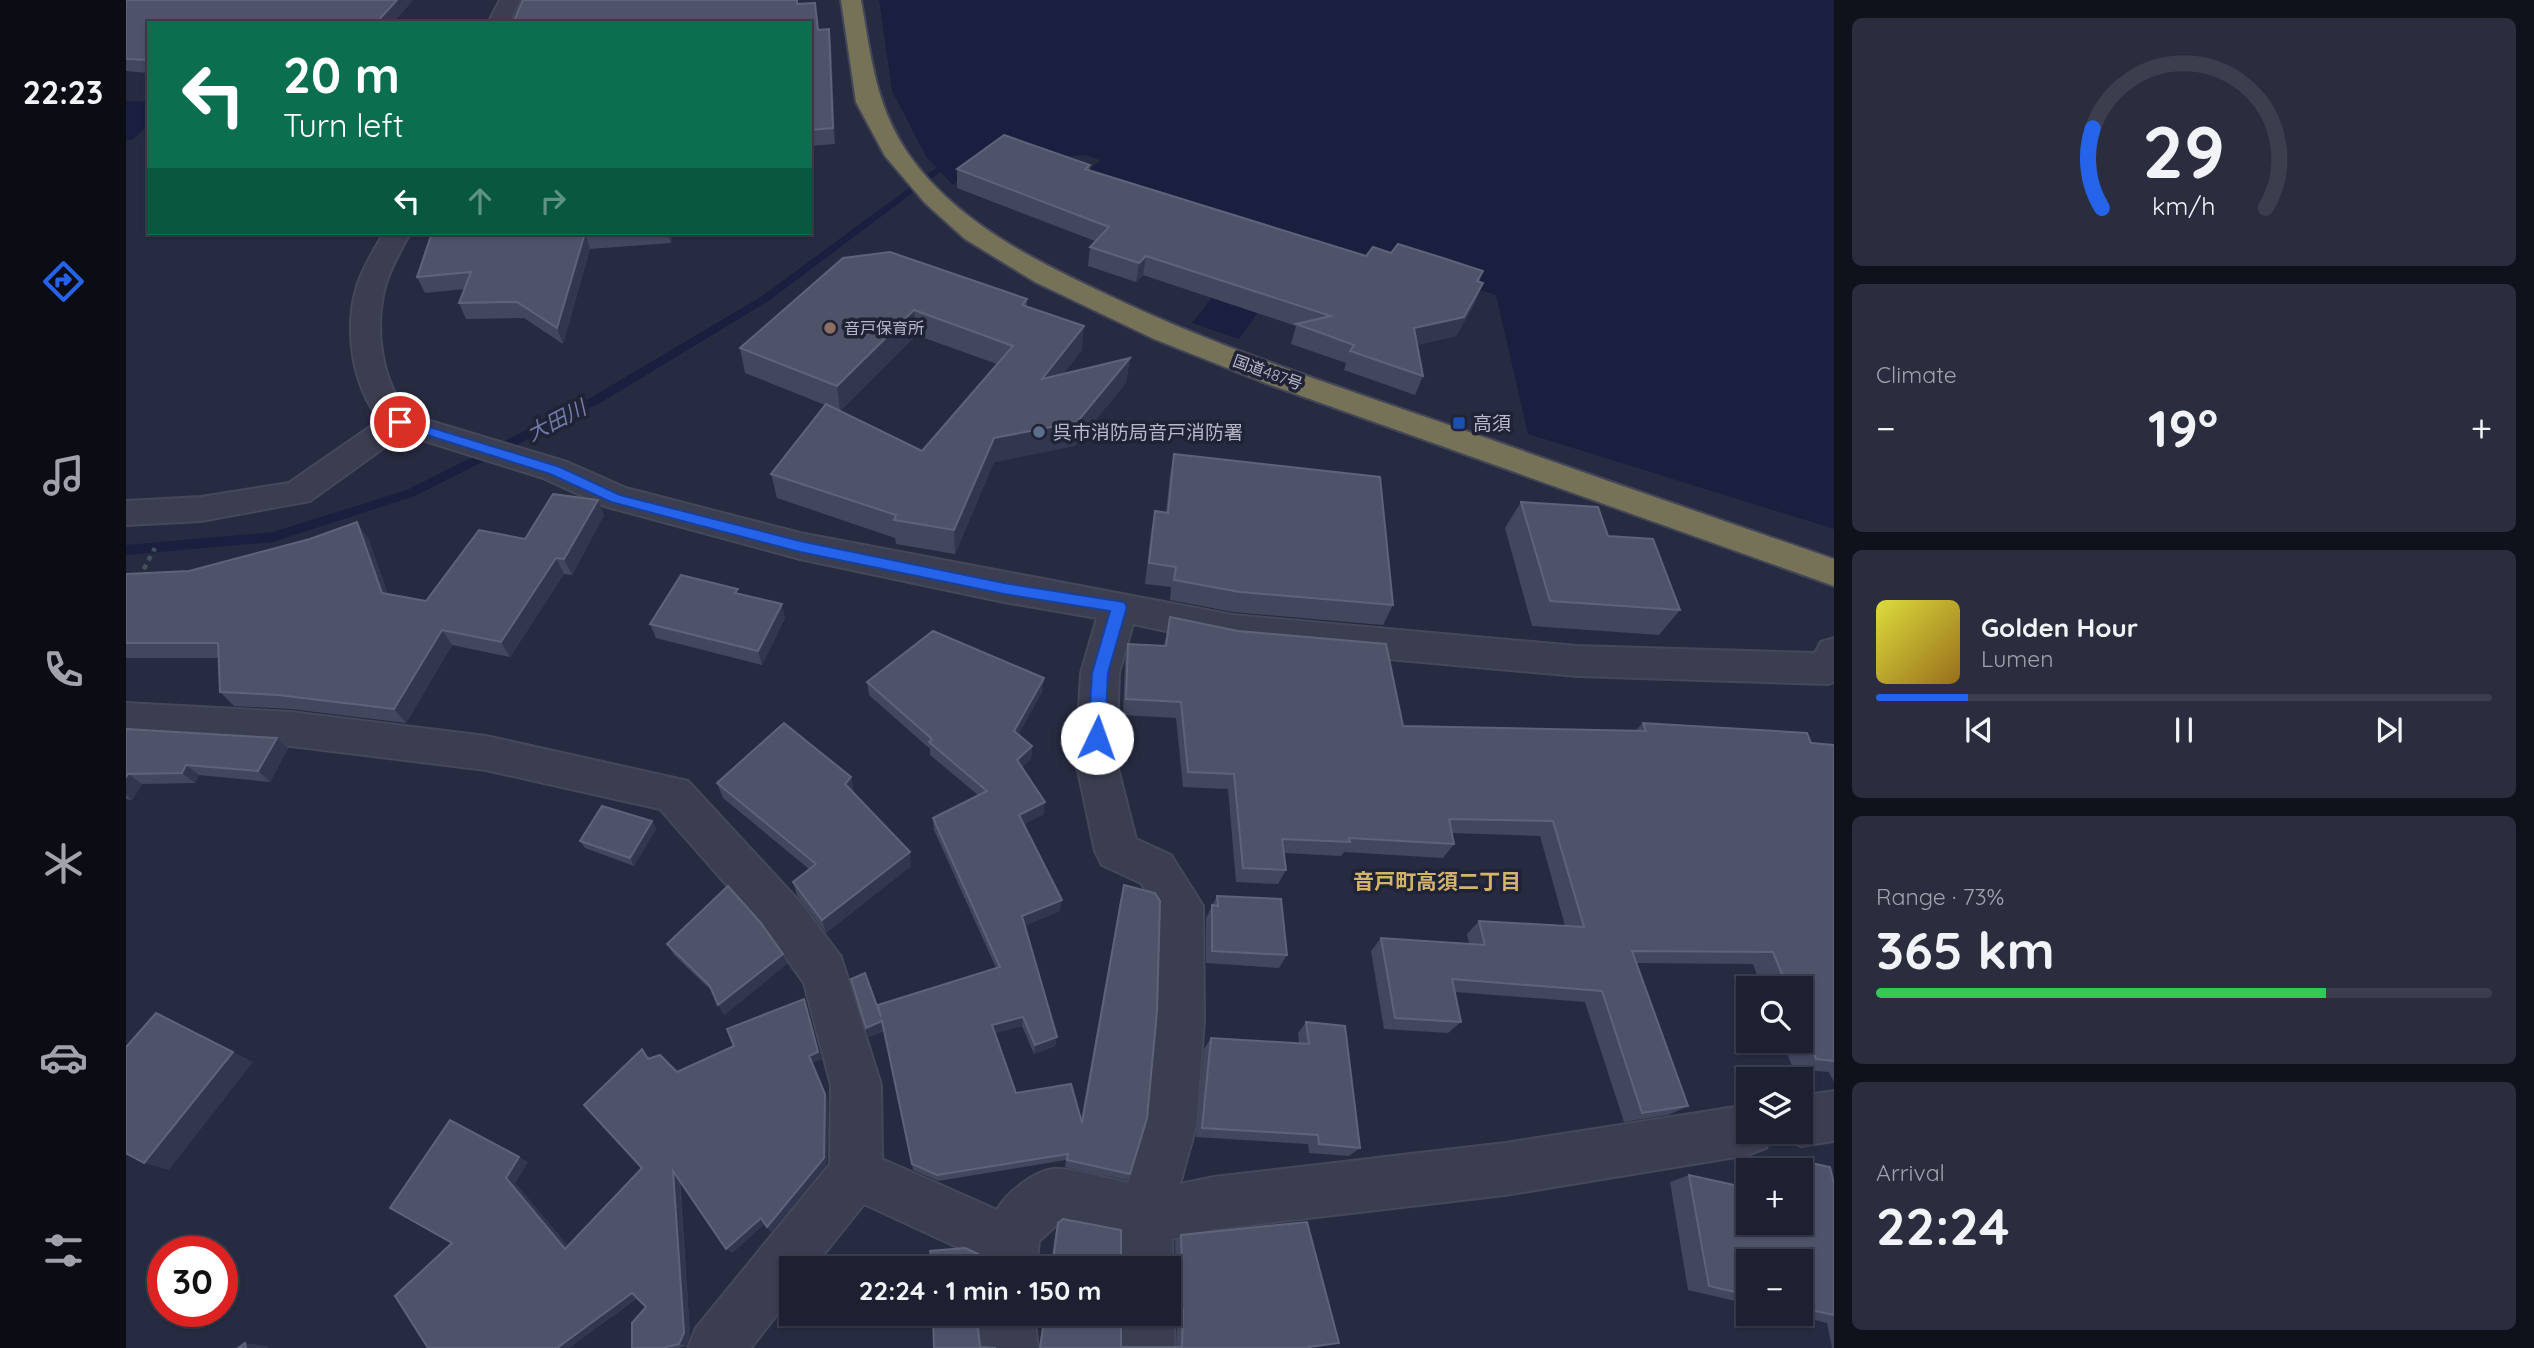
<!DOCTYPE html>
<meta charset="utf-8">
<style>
body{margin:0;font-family:Quicksand,"Noto Sans JP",sans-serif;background:#2a2d3d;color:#f1f3f6;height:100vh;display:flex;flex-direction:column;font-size:26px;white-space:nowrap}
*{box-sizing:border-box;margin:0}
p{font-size:23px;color:#a0a3ab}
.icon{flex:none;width:38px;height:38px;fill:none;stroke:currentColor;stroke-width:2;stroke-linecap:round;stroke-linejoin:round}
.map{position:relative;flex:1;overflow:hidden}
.panel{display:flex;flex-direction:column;gap:18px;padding:18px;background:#10121b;width:700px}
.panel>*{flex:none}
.guide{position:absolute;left:21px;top:21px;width:665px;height:214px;border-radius:0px;box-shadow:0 2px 5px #0004,0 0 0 2px #3b3e4d;background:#0b6e4f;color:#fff;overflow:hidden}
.tools{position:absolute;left:1610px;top:976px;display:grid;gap:14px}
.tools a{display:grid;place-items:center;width:77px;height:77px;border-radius:0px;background:#1d2031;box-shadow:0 2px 5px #0004,0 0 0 2px #3b3e4d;font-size:35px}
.speed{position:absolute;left:21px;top:1236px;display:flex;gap:14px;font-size:35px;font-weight:700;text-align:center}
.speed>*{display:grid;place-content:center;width:91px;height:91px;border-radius:50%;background:#1d2031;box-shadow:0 2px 5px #0004,0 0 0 2px #3b3e4d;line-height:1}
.speed .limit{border:10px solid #d22;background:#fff;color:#111}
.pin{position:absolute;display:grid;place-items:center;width:60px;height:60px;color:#fff;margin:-30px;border:4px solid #fff;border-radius:50%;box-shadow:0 2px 7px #0007}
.me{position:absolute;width:77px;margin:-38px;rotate:3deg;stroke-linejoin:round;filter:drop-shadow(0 0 5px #0008)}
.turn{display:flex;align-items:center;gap:24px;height:147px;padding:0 21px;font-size:32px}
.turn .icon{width:91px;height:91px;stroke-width:2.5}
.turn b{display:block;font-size:49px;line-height:60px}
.lanes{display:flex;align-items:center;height:66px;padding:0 21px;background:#0003;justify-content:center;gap:35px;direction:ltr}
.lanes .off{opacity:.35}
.big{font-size:52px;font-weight:800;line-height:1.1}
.panel .widget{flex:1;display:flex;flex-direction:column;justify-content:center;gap:10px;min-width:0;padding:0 24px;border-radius:10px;background:#2a2d3d}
.panel .dial{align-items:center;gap:0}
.dial svg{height:182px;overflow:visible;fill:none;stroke:#3b3e4d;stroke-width:7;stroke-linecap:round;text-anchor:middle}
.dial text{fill:#f1f3f6;stroke:none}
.song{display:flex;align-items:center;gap:21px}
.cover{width:84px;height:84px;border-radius:10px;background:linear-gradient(135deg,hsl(60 70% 55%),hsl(40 70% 35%))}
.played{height:7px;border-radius:4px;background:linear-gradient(90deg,#2563eb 15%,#3b3e4d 15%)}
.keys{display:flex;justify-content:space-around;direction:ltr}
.heat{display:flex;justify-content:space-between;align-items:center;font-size:38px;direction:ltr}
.charge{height:10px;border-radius:5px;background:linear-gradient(90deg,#34c759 73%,#3b3e4d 0)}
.trip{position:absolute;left:653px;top:1256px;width:402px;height:70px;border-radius:0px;background:#1d2031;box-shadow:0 2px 5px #0004,0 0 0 2px #3b3e4d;font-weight:800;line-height:70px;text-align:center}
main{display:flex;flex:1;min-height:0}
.tab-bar{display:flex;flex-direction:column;width:126px;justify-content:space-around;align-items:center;background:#0c0d14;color:#a0a3ab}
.tab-bar .icon{width:49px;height:49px}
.tab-bar .current{color:#2563eb}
.tab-bar b{font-size:32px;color:#f1f3f6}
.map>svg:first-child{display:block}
.water{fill:#1a1f3f}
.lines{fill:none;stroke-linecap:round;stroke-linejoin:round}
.stream{fill:#1a1f3f;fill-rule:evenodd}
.minor-casing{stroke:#45475a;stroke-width:4}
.highway-casing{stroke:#434658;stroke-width:4}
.path{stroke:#425159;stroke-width:4.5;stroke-dasharray:5 5;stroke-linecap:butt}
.minor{fill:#3b3e50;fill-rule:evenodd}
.highway{fill:#767258;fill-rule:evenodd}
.wall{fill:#42475e;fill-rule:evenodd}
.shaded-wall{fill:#32364e}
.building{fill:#4f536a;stroke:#5f6379;stroke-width:2}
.route{fill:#2563eb;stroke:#184099;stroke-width:2}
.education-dot{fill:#8d6e63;stroke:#202336;stroke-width:2.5}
.transit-dot{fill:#1a4fb4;stroke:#202336;stroke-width:2.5}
.service-dot{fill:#5c6f8a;stroke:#202336;stroke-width:2.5}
.labels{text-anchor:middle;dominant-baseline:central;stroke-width:7;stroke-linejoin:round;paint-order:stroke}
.far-poi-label{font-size:16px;fill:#b8bacb;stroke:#202336;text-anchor:start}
.far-street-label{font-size:16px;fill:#b8bacb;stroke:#202336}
.poi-label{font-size:19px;fill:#b8bacb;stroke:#202336;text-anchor:start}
.water-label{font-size:21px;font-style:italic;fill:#727ba8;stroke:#202336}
.neighbourhood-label{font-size:21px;font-weight:bold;fill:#d3b46b;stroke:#202336}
</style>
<main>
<nav class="tab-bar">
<b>22:23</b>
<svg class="icon current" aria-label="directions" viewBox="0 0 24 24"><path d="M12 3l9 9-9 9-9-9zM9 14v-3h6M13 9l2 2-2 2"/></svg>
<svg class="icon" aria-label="music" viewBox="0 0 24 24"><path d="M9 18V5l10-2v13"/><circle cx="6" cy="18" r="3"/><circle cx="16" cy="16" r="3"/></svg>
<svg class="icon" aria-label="phone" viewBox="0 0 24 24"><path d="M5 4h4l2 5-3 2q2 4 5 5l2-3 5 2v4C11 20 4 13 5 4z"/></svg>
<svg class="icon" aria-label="climate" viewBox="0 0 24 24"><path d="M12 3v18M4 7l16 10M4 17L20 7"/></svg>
<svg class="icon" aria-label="car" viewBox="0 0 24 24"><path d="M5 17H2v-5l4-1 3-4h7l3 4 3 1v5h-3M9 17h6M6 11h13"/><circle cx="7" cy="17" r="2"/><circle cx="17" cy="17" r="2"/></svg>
<svg class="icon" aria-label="filters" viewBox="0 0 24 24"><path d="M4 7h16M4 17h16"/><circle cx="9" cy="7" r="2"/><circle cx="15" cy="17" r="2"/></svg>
</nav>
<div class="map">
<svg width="1708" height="1348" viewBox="0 0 1708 1348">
<rect width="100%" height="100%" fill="#272b41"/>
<g class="water">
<polygon points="753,0 1708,0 1708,529 1402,434 1370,295 1263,260 1259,266 1183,240 1113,339 1066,323 1133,238 956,176 974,160 959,155 938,157 891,139 827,185 801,158 766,91"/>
<polygon points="0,101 23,102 23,125 6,140 0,140"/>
</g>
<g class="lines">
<polygon class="stream" points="810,168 815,171 813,173 644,300 474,403 289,496 147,542 0,555 0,545 147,532 281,490 466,397 636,296"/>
<defs>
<g id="minor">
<polygon points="374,0 394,0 383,23 362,23"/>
<path d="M 258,233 L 284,233 C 275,250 264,268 259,287 C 248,328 255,383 284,415 L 441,462 L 500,488 L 674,533 L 1107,615 L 1451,646 L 1689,653 L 1695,642 L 1708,638 L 1708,682 L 1702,684 L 1451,676 L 1107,645 L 1007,624 L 993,673 L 990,761 L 1010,839 L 1045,855 L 1077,906 L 1078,1020 L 1070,1126 L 1054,1184 L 1088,1177 L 1379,1143 L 1622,1105 L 1622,1132 L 1646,1132 L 1640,1148 L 1622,1155 L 1379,1195 L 1088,1229 L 1046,1239 L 1047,1269 L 1043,1279 L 1043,1269 L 993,1269 L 993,1234 L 934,1222 L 913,1241 L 910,1269 L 856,1269 L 857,1259 L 738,1204 L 686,1269 L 665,1269 L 665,1296 L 625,1348 L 562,1348 L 570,1328 L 704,1164 L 705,1085 L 678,983 L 641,931 L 534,809 L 360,770 L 165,746 L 0,737 L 0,703 L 165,712 L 360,736 L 562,781 L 673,901 L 715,957 L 755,1085 L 756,1159 L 871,1210 C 880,1193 907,1172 927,1169 C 941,1167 986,1180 1002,1183 L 1020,1126 L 1030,1020 L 1033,911 L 1015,883 L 976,865 L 969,851 L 950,761 L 955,673 L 971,618 L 878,602 L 674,559 L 478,506 L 417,478 L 277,434 L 184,501 L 75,521 L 0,525 L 0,501 L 75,497 L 163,483 L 254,420 C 226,385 218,329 231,286 C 237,267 248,250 258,233 Z"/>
<polygon points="1708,1091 1708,1141 1675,1146 1657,1139 1654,1132 1675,1132 1675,1096"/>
<polygon points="1043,1302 1048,1314 1048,1348 992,1348 992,1314 1043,1314"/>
<polygon points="852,1314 908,1314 912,1348 856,1348"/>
</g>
<path id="highway" d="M 715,0 L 735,0 C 745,56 749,104 781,152 C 828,221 909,261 982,295 C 1093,348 1210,386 1326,426 C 1453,471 1581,515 1708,559 L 1708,586 L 1139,383 L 1028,339 L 909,282 L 839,239 L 799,203 L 759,156 L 730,102 Z"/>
</defs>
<use href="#minor" class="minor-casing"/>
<use href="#highway" class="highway-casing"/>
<polyline class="path" points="13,578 29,548"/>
<use href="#minor" class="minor"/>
<use href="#highway" class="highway"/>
</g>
<g class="wall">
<polygon points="0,0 287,0 267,23 23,23 23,73 0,71"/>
<polygon points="673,4 692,29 705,44 709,144 684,146 684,23"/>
<polygon points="964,165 964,170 1240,256 1265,253 1357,271 1353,282 1349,303 1330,336 1291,345 1297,376 1289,395 1218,370 1220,363 1165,344 1170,326 1017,275 1010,282 962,266 964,247 969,241 831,188 831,169"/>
<polygon points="306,233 546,233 545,243 464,249 437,344 398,318 340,319 333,303 338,289 299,293 291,277"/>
<path d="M 717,258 L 901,299 L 901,307 L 956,350 L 937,374 L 1004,358 L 1000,383 L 948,446 L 868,462 L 829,554 L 770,544 L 769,538 L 651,498 L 645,474 L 699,405 L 619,373 L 614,348 ZM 790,335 L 871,364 L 796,451 L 714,411 Z"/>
<polygon points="1048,454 1267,605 1257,625 1107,612 1044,600 1045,587 1019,584 1025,532 1029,511 1040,512 1044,475"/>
<polygon points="1395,502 1554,610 1533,635 1406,626 1379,528"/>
<polygon points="478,515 446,575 438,574 384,657 326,645 280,723 165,709 108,706 94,692 93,658 0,658 0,574 63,571 242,538 262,594 300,601 399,539"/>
<polygon points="613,594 659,618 636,665 530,638 524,624"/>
<polygon points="1044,617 1277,726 1509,731 1517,723 1708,745 1708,1082 1703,1072 1667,1069 1657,1041 1675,1041 1675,989 1636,989 1627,964 1510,963 1562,1106 1542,1115 1498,1122 1459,1002 1329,992 1335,1022 1322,1033 1258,1029 1245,951 1255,938 1343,944 1341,934 1353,921 1439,926 1414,836 1326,833 1328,844 1317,858 1218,852 1215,856 1158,853 1160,870 1152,884 1110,882 1102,789 1057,787 1050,718 997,715 999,661 1002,644 1038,646"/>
<polygon points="918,678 916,692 892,735 906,746 905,759 896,767 918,814 898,824 934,911 898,926 931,1037 929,1046 908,1054 896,1026 869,1033 890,1093 955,1120 995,896 998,885 1004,1174 1000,1180 939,1167 940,1160 812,1181 787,1170 758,1031 743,1037 725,979 755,1017 870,968 808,830 807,818 852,795 804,755 804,749 743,695 741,682"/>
<polygon points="0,729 151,738 162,748 144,782 73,775 69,783 16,784 6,800 0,799"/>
<polygon points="725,777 728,793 785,866 700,933 671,895 667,882 683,869 597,798 591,783"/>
<polygon points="526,821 530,829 508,866 459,848 454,841"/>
<polygon points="1091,896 1161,955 1153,968 1080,963 1080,918"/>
<polygon points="541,944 657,954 661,964 598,1015 587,992 548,955"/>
<polygon points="678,999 681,1006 695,1059 686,1063 702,1100 701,1163 645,1232 639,1223 606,1253 554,1180 564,1335 560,1346 551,1348 506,1348 520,1307 511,1298 443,1348 302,1348 326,1243 402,1162 389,1183 442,1246 516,1168 522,1056 524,1058 551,1072 608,1046"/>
<polygon points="1180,1022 1234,1148 1223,1156 1183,1153 1182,1144 1070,1137 1078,1049 1085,1038 1173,1043 1172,1033"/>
<polygon points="1662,1158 1708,1183 1708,1348 1706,1348 1701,1323 1665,1314 1675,1314 1675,1262 1622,1262 1622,1304 1562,1290 1544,1182 1563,1175 1675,1223 1675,1171 1642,1171 1641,1166"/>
<polygon points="937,1219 995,1230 995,1266 1046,1267 1048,1273 1050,1269 1049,1241 1055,1235 1181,1222 1213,1343 1184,1348 913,1348 918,1314 994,1314 995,1347 1050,1347 1051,1314 1046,1305 1046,1308 1043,1310 1043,1269 924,1269 930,1229 932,1223"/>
</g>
<g class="shaded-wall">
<polygon points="271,0 287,0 267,23 250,23"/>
<polygon points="703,29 705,44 709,144 707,128"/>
<polygon points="459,233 464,249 437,344 431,328"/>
<polygon points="542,233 546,233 545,243"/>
<polygon points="1020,256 1017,275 1010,282 1013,263"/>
<polygon points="1357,283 1349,303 1330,336 1280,347 1288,328"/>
<polygon points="788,310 790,335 714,411 711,386"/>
<polygon points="958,326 956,350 914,403 916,379"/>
<polygon points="1004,358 1000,383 948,446 868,462 829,554 828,530 868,438"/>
<polygon points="472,500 478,515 446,575 438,559"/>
<polygon points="231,522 242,538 267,609 256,593"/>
<polygon points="430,558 438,574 384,657 375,642"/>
<polygon points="656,604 659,618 636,665 632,651"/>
<polygon points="316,630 326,645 280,723 268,709"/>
<polygon points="918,678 916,692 887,744 888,731"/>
<polygon points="151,738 162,748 144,782 132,771"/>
<polygon points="906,746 905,759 890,772 891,760"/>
<polygon points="60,765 73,775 69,783 56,773"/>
<polygon points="2,774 16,784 6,800 0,795 0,777"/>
<polygon points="725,777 728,793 719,784"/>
<polygon points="919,802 918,814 892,827 893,815"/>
<polygon points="526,821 530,829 508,866 504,858"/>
<polygon points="784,852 785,866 700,933 696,920"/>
<polygon points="936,900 934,911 895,927 896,916"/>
<polygon points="657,954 661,964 598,1015 592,1005"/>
<polygon points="678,999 681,1006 695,1059 686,1063 702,1100 701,1163 645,1232 641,1227 683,1056"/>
<polygon points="897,1017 896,1026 866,1034 866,1025"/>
<polygon points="756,1021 758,1030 743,1037 740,1028"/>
<polygon points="931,1037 929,1046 908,1054 909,1045"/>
<polygon points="107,1052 127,1062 43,1170 18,1163"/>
<polygon points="393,1157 402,1162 389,1183 448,1253 439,1249 380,1178"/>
<polygon points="547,1171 553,1176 564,1335 560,1346 553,1344"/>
<polygon points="635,1218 640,1223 606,1253 600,1249"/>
<polygon points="506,1293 514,1295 443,1348 431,1348"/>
<polygon points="119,1343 142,1346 143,1348 120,1348"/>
</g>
<g class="building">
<polygon points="0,0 271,0 250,23 23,23 23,60 0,59"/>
<polygon points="397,0 671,0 671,4 689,3 692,30 703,29 707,128 684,130 684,23 387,23"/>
<polygon points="878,135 964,165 959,169 1240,256 1247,247 1265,253 1272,244 1317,258 1357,271 1351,281 1357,283 1338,317 1288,328 1297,376 1224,351 1228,345 1170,324 1205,316 1020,256 1013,263 964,247 983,227 831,169"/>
<polygon points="306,233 460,233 459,233 431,328 391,302 333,303 345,272 291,277"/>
<polygon points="764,252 901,299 896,305 958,326 916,379 1004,358 951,422 868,438 828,530 768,520 770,515 645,474 700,404 796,451 887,346 788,310 711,386 614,348 717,258"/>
<polygon points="1048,454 1254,477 1267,605 1114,592 1048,580 1050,567 1023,563 1029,511 1042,513"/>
<polygon points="427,494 472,500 438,559 430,558 375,642 316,630 268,709 152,695 94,692 92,643 0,643 0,574 63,571 184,539 231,522 256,593 300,601 353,530 399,539"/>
<polygon points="1395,502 1472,507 1482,536 1527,539 1554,610 1424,601"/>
<polygon points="555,575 612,589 609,593 656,604 632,651 524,624"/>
<polygon points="1044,617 1112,631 1260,644 1277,726 1520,731 1517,723 1681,733 1685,743 1708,745 1708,1061 1690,1059 1675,1021 1675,989 1662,989 1647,952 1506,951 1562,1106 1516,1113 1476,991 1326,979 1335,1022 1269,1018 1255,938 1359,945 1353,921 1458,927 1427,821 1323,819 1328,844 1223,838 1224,842 1156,839 1160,870 1117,868 1108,774 1062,772 1055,702 1000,699 1002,644 1040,646"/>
<polygon points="807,631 918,678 888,731 906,746 891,760 919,802 893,815 936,900 896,916 931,1037 909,1045 897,1017 866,1025 890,1093 945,1084 956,1123 998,885 1029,893 1034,901 1031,1011 1021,1118 1004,1174 941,1160 942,1154 811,1175 786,1164 756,1021 740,1028 725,979 739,973 755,1017 752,1005 874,967 807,818 861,791 803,742 806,739 741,682"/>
<polygon points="658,723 725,777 719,784 784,852 696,920 667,882 690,864 591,783"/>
<polygon points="0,729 151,738 132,771 60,765 56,773 2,774 0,777"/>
<polygon points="476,806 526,821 504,858 454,841"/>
<polygon points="602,886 634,922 657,954 592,1005 584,986 541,944"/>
<polygon points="1091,896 1155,899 1161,955 1086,951 1086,905 1092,906"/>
<polygon points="678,999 692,1052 683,1056 699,1094 698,1158 641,1227 635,1218 600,1249 547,1171 558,1333 553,1344 536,1348 506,1348 506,1323 520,1307 506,1293 431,1348 302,1348 269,1296 326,1243 264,1208 324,1120 393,1157 380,1178 439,1249 516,1168 458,1105 516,1049 522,1059 534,1055 551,1072 608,1046 601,1029"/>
<polygon points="30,1013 107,1052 18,1163 0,1153 0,1047"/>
<polygon points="1180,1022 1219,1026 1234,1148 1193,1144 1192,1135 1076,1128 1085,1038 1183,1044"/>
<polygon points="1662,1158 1704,1167 1708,1183 1708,1315 1675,1308 1675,1262 1622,1262 1622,1295 1583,1286 1563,1175 1622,1188 1622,1223 1675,1223 1675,1171 1665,1171"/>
<polygon points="937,1219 995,1230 995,1266 1046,1267 1048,1277 1056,1264 1055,1235 1181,1222 1213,1343 1183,1347 1183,1348 914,1348 919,1314 995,1314 995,1347 1056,1347 1057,1310 1050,1295 1046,1298 1046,1308 1043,1308 1043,1269 926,1269 932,1223"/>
<polygon points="839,1248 854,1255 854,1266 865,1267 865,1269 808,1269 804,1251"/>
<polygon points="814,1314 850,1314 854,1347 870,1348 808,1348 807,1317"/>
<polygon points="119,1343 120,1348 112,1348"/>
</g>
<polygon class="route" points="274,418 434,467 494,495 674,541 878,583 998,602 1001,607 982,673 979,738 971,746 962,738 966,673 984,611 878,594 674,552 485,502 424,474 269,425 269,419"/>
<circle class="education-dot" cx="704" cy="328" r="7"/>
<rect class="transit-dot" x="1326" y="416" width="14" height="14" rx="3.5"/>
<circle class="service-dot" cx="913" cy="432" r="7"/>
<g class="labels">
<g class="far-poi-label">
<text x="718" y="328">音戸保育所</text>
</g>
<g class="far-street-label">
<text transform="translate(1142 372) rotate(20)">国道487号</text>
</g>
<g class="poi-label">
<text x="1347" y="423">高須</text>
<text x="927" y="432">呉市消防局音戸消防署</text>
</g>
<g class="water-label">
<text transform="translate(430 420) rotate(-27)">大田川</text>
</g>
<g class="neighbourhood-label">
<text x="1311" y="881">音戸町高須二丁目</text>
</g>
</g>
</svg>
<div class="tools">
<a><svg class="icon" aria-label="search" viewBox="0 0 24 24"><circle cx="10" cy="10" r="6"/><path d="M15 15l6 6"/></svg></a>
<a><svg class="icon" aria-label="layers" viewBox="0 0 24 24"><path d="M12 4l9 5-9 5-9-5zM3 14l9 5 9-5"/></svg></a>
<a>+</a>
<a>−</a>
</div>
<div class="speed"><div class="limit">30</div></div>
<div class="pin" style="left:274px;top:422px;background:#d93025"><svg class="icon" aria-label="arrive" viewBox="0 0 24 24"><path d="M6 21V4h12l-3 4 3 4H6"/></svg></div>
<svg class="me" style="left:971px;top:738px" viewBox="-20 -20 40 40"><circle r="19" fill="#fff"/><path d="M0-13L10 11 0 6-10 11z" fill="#2563eb"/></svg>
<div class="trip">22:24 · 1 min · 150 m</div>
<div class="guide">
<div class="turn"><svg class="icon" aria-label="left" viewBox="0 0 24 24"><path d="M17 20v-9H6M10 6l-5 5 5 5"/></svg><div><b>20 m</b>Turn left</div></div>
<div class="lanes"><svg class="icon" aria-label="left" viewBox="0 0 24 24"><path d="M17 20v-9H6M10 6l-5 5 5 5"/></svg><svg class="icon off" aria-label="ahead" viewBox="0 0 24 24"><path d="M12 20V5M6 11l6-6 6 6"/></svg><svg class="icon off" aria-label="right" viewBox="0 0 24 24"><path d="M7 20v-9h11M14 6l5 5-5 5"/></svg></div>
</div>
</div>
<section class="panel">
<div class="widget dial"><svg viewBox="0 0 100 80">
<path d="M14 69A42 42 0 1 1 86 69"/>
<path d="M14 69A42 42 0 0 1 10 34" stroke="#2563eb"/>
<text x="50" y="56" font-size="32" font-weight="700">29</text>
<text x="50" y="72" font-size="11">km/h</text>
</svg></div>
<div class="widget"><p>Climate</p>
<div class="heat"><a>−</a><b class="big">19°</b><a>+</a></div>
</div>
<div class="widget">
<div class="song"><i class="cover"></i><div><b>Golden Hour</b><p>Lumen</p></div></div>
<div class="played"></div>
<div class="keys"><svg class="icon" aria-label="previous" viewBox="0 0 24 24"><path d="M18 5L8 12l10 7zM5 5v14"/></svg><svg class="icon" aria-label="pause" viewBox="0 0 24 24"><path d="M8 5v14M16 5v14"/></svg><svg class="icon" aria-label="next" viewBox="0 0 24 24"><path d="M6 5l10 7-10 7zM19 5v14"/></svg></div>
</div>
<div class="widget"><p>Range · 73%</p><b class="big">365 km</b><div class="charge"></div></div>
<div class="widget"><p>Arrival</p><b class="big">22:24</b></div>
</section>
</main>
